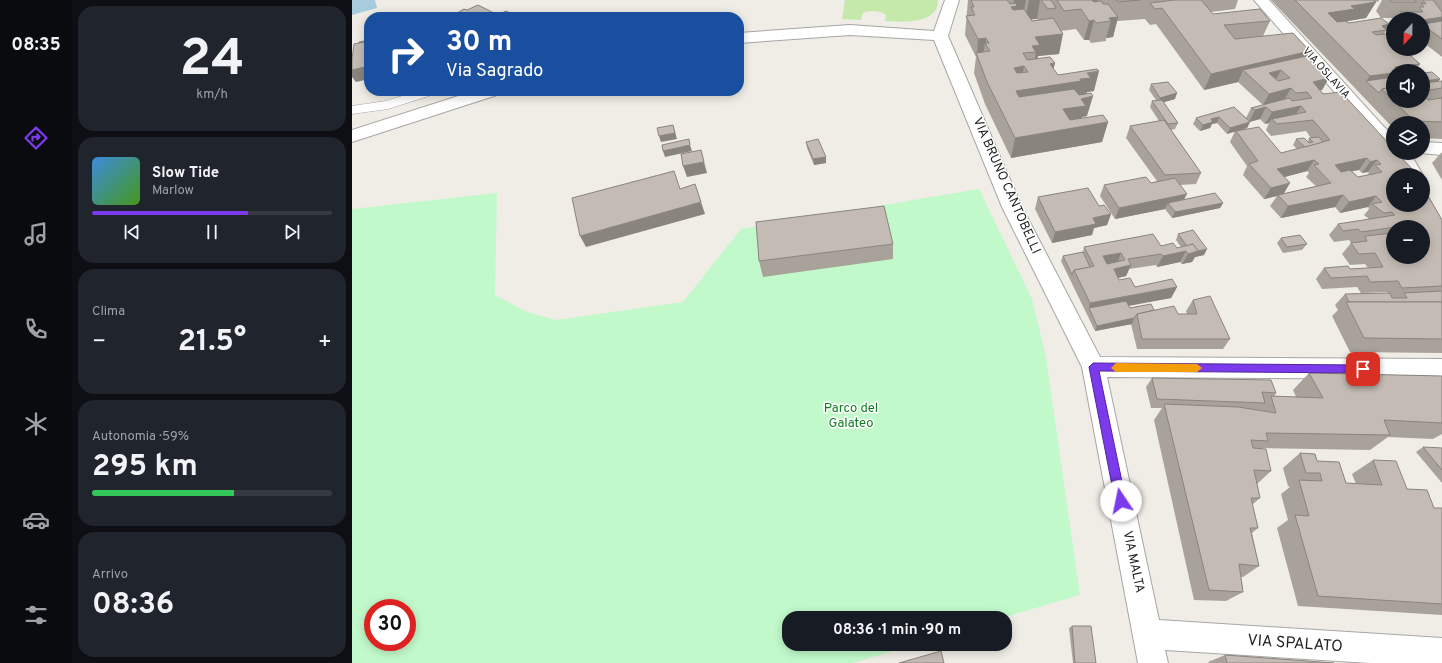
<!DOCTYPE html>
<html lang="it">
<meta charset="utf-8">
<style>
body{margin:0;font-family:Overpass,sans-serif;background:#20242c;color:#f1f3f6;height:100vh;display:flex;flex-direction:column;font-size:15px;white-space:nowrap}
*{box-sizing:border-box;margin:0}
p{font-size:13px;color:#9ea1a6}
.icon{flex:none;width:22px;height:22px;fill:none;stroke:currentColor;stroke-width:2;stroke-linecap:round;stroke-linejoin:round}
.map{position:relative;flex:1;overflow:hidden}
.drawer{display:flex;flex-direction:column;gap:6px;padding:6px;background:#0d0f14;width:280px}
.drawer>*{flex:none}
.hud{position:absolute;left:12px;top:12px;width:380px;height:84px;border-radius:16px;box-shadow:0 2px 10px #0003;background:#1a4fa0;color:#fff;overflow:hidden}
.needle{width:26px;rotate:202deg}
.buttons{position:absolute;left:1034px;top:12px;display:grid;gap:8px}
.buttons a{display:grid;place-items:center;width:44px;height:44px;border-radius:50%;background:#171b24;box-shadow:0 2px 10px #0003;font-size:20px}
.speed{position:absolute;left:12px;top:599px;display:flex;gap:8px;font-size:20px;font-weight:700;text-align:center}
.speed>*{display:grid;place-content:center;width:52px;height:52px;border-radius:50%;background:#171b24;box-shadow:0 2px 10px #0003;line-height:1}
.speed .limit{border:6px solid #d22;background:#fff;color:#111}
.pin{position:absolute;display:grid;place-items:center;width:34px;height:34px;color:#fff;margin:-17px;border-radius:8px;box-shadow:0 2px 6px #0006}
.me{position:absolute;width:44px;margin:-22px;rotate:349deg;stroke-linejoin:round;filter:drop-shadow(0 0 3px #0008)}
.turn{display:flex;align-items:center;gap:14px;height:84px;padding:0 16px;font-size:18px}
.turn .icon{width:52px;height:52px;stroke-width:2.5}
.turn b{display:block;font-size:28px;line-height:34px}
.big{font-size:30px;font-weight:700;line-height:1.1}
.drawer .card{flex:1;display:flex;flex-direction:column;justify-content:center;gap:6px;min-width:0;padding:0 14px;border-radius:16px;background:#20242c}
.drawer .dial{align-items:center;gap:0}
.dial b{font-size:52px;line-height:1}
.song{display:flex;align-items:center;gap:12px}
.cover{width:48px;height:48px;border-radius:6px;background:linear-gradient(135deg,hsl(210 70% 55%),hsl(100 70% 35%))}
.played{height:4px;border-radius:2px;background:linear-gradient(90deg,#7c3aed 65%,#363941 65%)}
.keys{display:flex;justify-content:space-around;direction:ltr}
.heat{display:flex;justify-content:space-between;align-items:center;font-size:22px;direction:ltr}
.charge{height:6px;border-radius:3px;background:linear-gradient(90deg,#34c759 59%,#363941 0)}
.trip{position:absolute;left:430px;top:611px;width:230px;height:40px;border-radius:16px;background:#171b24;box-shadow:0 2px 10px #0003;font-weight:700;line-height:40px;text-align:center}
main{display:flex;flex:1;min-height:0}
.tab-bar{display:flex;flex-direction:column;width:72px;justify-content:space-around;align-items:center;background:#090b0e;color:#9ea1a6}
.tab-bar .icon{width:28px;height:28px}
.tab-bar .active{color:#7c3aed}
.tab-bar b{font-size:18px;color:#f1f3f6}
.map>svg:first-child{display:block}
.grass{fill:#c4e9ab}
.park{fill:#c2f9cb;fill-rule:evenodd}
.water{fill:#a6ccdd}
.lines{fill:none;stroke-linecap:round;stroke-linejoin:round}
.lane-casing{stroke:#a6a6a6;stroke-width:1}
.street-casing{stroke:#a6a6a6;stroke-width:2}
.lane{fill:#fff;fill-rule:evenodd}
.street{fill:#fff;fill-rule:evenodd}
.wall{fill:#a9a29b;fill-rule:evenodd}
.shaded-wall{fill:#89847e}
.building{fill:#c4bcb4;stroke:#89847e;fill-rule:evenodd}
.route{fill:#7c3aed;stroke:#51269a}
.slow{fill:#f59e0b}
.labels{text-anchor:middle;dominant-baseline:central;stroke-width:3;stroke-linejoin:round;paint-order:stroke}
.far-street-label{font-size:11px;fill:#1f1f1f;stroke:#fff}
.street-label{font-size:13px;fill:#1f1f1f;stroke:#fff}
.park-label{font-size:13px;fill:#0c7d1f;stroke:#fff}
.near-street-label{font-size:16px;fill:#1f1f1f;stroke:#fff}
</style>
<main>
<nav class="tab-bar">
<b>08:35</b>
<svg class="icon active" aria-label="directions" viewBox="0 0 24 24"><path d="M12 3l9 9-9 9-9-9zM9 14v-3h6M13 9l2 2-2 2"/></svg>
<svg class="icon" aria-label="music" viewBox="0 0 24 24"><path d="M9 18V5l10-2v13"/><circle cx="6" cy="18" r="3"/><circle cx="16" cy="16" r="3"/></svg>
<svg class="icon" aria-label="phone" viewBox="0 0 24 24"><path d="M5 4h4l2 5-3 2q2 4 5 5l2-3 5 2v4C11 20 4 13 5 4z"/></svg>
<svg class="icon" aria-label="climate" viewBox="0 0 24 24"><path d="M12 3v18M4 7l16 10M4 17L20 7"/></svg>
<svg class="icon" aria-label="car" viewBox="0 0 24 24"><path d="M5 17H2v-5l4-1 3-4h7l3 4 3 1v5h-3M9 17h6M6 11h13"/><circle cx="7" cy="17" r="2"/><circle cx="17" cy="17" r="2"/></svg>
<svg class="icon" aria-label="filters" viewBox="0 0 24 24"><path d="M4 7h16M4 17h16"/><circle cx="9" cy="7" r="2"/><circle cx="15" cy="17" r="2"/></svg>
</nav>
<section class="drawer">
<div class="card dial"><b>24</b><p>km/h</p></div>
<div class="card">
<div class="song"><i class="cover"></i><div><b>Slow Tide</b><p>Marlow</p></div></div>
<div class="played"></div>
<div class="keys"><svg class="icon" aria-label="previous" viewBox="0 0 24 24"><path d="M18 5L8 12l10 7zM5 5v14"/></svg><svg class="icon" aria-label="pause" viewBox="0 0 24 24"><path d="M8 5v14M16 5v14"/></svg><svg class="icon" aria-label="next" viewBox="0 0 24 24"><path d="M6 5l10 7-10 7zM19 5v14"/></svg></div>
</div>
<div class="card"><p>Clima</p>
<div class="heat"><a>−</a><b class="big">21.5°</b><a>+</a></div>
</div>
<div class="card"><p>Autonomia · 59%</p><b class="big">295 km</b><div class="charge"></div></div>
<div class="card"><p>Arrivo</p><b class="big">08:36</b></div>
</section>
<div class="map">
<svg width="1090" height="663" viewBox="0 0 1090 663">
<rect width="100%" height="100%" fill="#efede5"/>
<path class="grass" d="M 493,0 L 586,0 C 586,3 585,7 584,9 C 576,24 547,22 533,21 L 534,15 C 528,10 517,10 511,13 L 509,20 L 490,19 Z"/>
<path class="park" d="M 627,189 L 680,299 L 694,357 L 728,595 L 650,618 L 437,618 L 437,644 L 564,644 L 501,663 L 0,663 L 0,209 L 145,193 L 143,295 L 175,312 L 204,320 L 331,302 L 389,229 ZM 21,608 L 55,608 L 55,642 L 21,642 Z"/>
<polygon class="water" points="0,0 23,0 25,8 0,15"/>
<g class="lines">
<defs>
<polygon id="lane" points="66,91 85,91 83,94 36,109 0,114 0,106 34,101"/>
<g id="street">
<polygon points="593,0 607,0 596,36 670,207 748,357 1090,359 1090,379 755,377 807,620 1090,638 1090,663 1018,663 813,650 816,663 786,663 730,367 650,207 582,40 498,35 387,43 387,33 498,25 582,31"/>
<polygon points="902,0 917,0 1032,127 1041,134 1041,149 1035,147 1020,135"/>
<polygon points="122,91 147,91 145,95 0,142 0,130"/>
<polygon points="1071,142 1090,143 1090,155 1068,153 1071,153"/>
<polygon points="1041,152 1041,153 1058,153 1071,175 1053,175 1040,153"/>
</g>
</defs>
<use href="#lane" class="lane-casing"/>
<use href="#street" class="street-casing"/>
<use href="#lane" class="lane"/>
<use href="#street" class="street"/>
</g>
<g class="wall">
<path d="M 616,0 L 886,0 L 883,9 L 859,12 L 861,14 L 918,21 L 911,36 L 958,51 L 955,56 L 977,78 L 970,90 L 968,90 L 1090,220 L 1090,353 L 998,352 L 980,316 L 986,310 L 983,305 L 993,294 L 1036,293 L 1035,292 L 1009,293 L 1005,287 L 970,289 L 964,279 L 972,268 L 998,269 L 1016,268 L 1013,264 L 998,265 L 990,254 L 999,243 L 997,240 L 982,242 L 977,235 L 986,224 L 1017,219 L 1012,215 L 1017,209 L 1016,207 L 988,213 L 983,207 L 929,218 L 918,206 L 925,196 L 912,199 L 891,175 L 895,166 L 878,142 L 883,131 L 875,134 L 865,123 L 860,124 L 858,128 L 848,131 L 841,124 L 844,118 L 882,107 L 894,118 L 899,108 L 911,105 L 886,82 L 852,90 L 804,24 L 798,25 L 793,19 L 765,21 L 761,37 L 754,38 L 754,41 L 739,43 L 737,40 L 732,40 L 724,29 L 709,31 L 707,54 L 686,56 L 686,58 L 703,63 L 701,69 L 706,75 L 742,91 L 735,92 L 735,116 L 730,117 L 730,118 L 756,122 L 750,142 L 659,158 L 633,104 L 622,73 L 624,57 L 613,35 ZM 679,19 L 685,19 L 686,20 L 680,21 ZM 908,119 L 913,124 L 917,123 L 914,130 L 919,136 L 954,131 L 959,138 L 957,138 L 956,141 L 944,139 L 941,145 L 945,149 L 929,153 L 889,130 L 895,128 L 898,122 ZM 1007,170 L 1010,173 L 1016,172 L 1017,173 L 1015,175 L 1006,177 L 1000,171 ZM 955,171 L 957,173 L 954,177 L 964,186 L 931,194 L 932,177 ZM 1041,227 L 1071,227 L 1041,257 Z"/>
<polygon points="919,0 1027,0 1026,2 1023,1 1024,2 1014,18 996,21 995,22 997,23 1037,24 1032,34 1041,49 1068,64 1063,71 1041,71 1041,101 1071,101 1071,73 1088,79 1085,82 1090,81 1090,139 1071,138 1071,123 1041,123 1041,128"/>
<polygon points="1030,0 1090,0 1090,57 1071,42 1071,19 1044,19 1044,18 1029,18 1024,11"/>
<polygon points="1041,23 1041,33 1038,29"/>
<polygon points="799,84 823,99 811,102 826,123 823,129 819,130 849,173 844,184 828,185 832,199 871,203 868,208 820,218 813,209 763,219 748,196 752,185 799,183 805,181 774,138 778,126 807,121 798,107 800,101 804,100 797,90"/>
<polygon points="454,142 474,163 462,165 455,148"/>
<polygon points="1090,152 1090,180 1080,163"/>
<polygon points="686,197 747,206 759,214 755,225 742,228 740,235 700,243 683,209"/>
<polygon points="826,234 852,255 843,257 840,262 830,264 828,262 805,267 804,265 777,269 774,276 766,278 767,280 783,287 825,287 819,298 776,305 778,308 802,310 826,314 835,314 834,311 841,300 878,339 871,349 785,349 779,324 780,324 743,331 709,261 711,256 731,252 732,247 809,246 825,248 829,247 824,240"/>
<polygon points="929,238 955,244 950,250 931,253 925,243"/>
<polygon points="541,244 541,259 411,277 407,261"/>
<polygon points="957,373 1090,376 1090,434 1081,439 1036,437 1018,450 909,448 908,449 919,471 905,484 908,498 900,505 906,528 900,533 907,566 891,577 889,577 891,592 874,601 842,600 802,420 810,408 799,408 794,387 800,378 924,393 922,396 944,397 941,390"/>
<polygon points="1071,447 1090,448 1090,483 1064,452"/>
<polygon points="948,453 965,461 994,483 1004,484 1000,474 1021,460 1055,489 1082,508 1090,508 1090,615 946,606 925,528 936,520 929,494 938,487 936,486 931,468"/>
<polygon points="720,626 744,663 721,663 717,628"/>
<polygon points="873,655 982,663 857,663 856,662"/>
</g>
<g class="shaded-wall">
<polygon points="662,0 674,0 671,16 663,18 659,7 661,6"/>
<polygon points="677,0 688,0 685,19 673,20"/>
<polygon points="734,0 746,0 743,12"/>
<polygon points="1024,2 1014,18 996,21 993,25 971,29 976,13 999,6"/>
<polygon points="160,14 161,17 152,17"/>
<polygon points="766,17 761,37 754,38 759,21 757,18"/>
<polygon points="1090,17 1090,21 1071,25 1071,20"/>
<polygon points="742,20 737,40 732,40 737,21"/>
<polygon points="1037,24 1034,30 1030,26"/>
<polygon points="711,34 707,54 686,56 684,65 681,66 684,52 679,53 683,37"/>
<polygon points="634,38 634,44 633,43 631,57 625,55 626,39"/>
<polygon points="958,51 949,67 929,70 923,81 891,70 886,82 852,90 859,74"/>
<polygon points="703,63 698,83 698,64"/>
<polygon points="17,66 17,79 4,82 0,77 0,67"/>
<polygon points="672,66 669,86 662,68"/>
<polygon points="747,71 742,91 735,92 733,98 660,110 664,91 728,79 735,73"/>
<polygon points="1041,73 1041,82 1036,88 1023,90 1014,81 1018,76"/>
<polygon points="977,78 970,90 956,93 961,82"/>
<polygon points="1088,79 1079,90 1071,91 1071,81"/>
<polygon points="939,88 933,99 911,105 917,94"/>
<polygon points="825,93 823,99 806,104 808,98"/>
<polygon points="741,96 735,116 730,117 728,126 706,129 711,109 729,99"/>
<polygon points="949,106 942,118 920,119 917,123 913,124 920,112"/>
<polygon points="914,107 908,119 897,122 903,110"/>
<polygon points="867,117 865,123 860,124 858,128 848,131 851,125 859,119"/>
<polygon points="756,122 750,142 659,158 663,138"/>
<polygon points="898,122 895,128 875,134 878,128"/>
<polygon points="321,125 325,139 309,142 307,136"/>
<polygon points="338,145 340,151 313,157 311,151"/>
<polygon points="349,150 355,173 335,177 331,166"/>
<polygon points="474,157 474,163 462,165 461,159"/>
<polygon points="1015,158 1007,170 975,176 983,165"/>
<polygon points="962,160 955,171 918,181 925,169"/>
<polygon points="1025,160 1016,172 1010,173 1018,162"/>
<polygon points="938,183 931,195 926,195 925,196 912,199 919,188"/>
<polygon points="835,194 829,205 816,203 813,209 763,219 767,208"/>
<polygon points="991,195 983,207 929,218 936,206"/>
<polygon points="1024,196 1016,207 988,213 997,202"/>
<polygon points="349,202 353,214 234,247 228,236"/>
<polygon points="871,203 868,208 820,218 823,212"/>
<polygon points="759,214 755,225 742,228 740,235 700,243 703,232 741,218"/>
<polygon points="855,249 852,255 843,257 840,262 830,264 836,254 840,252"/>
<polygon points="834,251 828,262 805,267 811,256"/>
<polygon points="769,253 765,264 747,267 751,256"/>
<polygon points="779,265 774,276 757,280 762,269"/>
<polygon points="825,287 819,298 739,313 737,308 738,303"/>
<polygon points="782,318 780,324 743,331 745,326"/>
</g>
<g class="building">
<path d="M 619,0 L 655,0 L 658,4 L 664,3 L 665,6 L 659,7 L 661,10 L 672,9 L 680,21 L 701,18 L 711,34 L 683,37 L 688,45 L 680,46 L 684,52 L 671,53 L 675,60 L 698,57 L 703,63 L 698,64 L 706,75 L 745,69 L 747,71 L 735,73 L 739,78 L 728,79 L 729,81 L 664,91 L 667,97 L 722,89 L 727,95 L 739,93 L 741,96 L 729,99 L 734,106 L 711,109 L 718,120 L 751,115 L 756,122 L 663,138 L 636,84 L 624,53 L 638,51 L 633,43 L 637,43 L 634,38 L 626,39 L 614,16 L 623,15 L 619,7 L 622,7 ZM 672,66 L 676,72 L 665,73 L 662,68 Z"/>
<polygon points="689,0 699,0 704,8 696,9"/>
<polygon points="705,0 740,0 742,2 749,1 751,4 756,4 766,17 757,18 759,21 744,23 742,20 737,21 729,9 712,11"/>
<polygon points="764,0 788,0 766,2"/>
<polygon points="823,0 849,0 861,14 908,9 918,21 872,25 883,39 941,33 958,51 859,74 810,8 803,9 798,3"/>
<polygon points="943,0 1021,0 1024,2 999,6 1003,9 976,13 985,22 993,21 997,23 1029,18 1037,24 1030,26 1035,30 1020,32 1024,35 1041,33 1041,49 1051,49 1068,64 1043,67 1047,71 1041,71 1041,73 1018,76"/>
<polygon points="1038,0 1063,0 1065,2 1039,2"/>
<polygon points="1071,0 1081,0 1090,12 1090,17 1071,20 1071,19 1053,19 1048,12 1071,12 1067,7 1072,7 1069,3 1074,4"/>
<polygon points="126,5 144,14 147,13 154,17 98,17 112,9 115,10"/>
<polygon points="154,11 160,14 153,17 148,14"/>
<polygon points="1090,21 1090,39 1071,25 1071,24"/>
<polygon points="17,40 17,41 7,43 7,42"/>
<polygon points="17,41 17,66 0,70 0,59 2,44"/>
<path d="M 955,56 L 977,78 L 961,82 L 971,94 L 989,92 L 1041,148 L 1041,153 L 1045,153 L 1062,171 L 1064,175 L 1041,175 L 1041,205 L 1071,205 L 1071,187 L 1090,220 L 1090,286 L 1050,288 L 1046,281 L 1018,282 L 1015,276 L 979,278 L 972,268 L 996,266 L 998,269 L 1031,267 L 1023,253 L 1007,254 L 999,243 L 1015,241 L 1013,236 L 1041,233 L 1041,257 L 1071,257 L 1071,227 L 1058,227 L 1057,225 L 1009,232 L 1006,229 L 991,231 L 986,224 L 1043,215 L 1040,212 L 1032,213 L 1020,204 L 1030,202 L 1024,196 L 997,202 L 991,195 L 936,206 L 926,195 L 979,183 L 962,165 L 967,164 L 962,160 L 925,169 L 938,183 L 919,188 L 897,164 L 906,161 L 884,131 L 907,127 L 929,153 L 978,140 L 961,120 L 925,124 L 920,119 L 954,112 L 949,106 L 920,112 L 914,107 L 903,110 L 899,108 L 937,98 L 940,101 L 960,98 L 955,92 L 944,93 L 939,88 L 917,94 L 891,70 ZM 929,70 L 938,78 L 926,81 L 917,73 ZM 1015,158 L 1018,162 L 1025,160 L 1029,164 L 1023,165 L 1030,172 L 1006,177 L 998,170 L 989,172 L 983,165 Z"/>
<polygon points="1080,72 1088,79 1071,81 1071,73"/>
<polygon points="1041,77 1041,87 1030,89 1027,93 1014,81"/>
<polygon points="1090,81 1090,88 1071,91 1071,83"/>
<polygon points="816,82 825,93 808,98 799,84"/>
<polygon points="1041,87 1041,100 1030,89"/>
<polygon points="1071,95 1076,100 1090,98 1090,122 1062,121 1042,101 1071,101"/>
<polygon points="810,100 826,123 816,124 800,101"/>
<polygon points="882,107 898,122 878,128 867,117 859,119 861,122 851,125 844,118"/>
<polygon points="812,120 849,173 813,175 778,126"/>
<polygon points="321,125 323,133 307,136 305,128"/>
<polygon points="967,137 971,142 953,147 944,139 952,138 957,143 961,142 957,138"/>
<polygon points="337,139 338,145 311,151 310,145"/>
<polygon points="466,139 474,157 461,159 454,142"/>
<polygon points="349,150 352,162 331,166 329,154"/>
<polygon points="322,171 328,189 343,184 349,202 228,236 220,198"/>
<polygon points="794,177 799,183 823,178 835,194 767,208 752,185"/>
<polygon points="736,188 747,206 752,205 759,214 741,218 744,224 703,232 686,197"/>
<polygon points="863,193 871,203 823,212 816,203"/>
<polygon points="532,206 541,244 407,261 404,222"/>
<polygon points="841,230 855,249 846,251 841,244 835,246 826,234"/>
<path d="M 801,234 L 809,246 L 821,243 L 825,248 L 841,244 L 846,251 L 836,254 L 834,251 L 811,256 L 809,254 L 776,259 L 779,265 L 762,269 L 767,280 L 778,278 L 783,287 L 820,279 L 825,287 L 738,303 L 722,270 L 742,266 L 732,247 ZM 769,253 L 773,260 L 755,264 L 751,256 Z"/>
<polygon points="948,235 955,244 935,247 929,238"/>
<polygon points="731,252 738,267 722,270 720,275 711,256"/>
<polygon points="1090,291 1090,302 997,302 993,294 1038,293 1040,298 1055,298 1052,293"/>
<polygon points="858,296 878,339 790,339 785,314 822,306 826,314 845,314 841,300"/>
<polygon points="774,301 778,308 799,304 802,310 785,314 782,318 745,326 737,308"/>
<polygon points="994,302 1090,302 1090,339 1012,338"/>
<polygon points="957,373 1090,376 1090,423 1032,420 1038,435 914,433 916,441 899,440 901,448 914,449 919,471 902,470 908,498 899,498 906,528 898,528 907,566 887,564 891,592 857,590 812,404 886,407 924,413 919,396 971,398"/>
<polygon points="800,378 919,380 924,393 910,392 913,403 805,399"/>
<polygon points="1071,447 1090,448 1090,470"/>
<polygon points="948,453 963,454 965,461 987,462 994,483 1030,485 1021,460 1044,461 1055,489 1075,490 1082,508 1090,508 1090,604 966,596 943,515 957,516 947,480 970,481 968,473 954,473"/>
<polygon points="720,626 739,626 744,663 723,663"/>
<polygon points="589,651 592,663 547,663"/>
<polygon points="873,655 982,663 875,663"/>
</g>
<polygon class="route" points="741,363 1011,365 1016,369 1011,373 747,371 774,501 772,504 769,506 765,504 763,501 737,367"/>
<polygon class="slow" points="764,363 845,364 850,368 845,372 764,372 759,368"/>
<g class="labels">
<g class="far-street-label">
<text transform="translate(974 73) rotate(48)">VIA OSLAVIA</text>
</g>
<g class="street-label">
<text transform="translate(654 186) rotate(66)">VIA BRUNO CANTOBELLI</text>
<text transform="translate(781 562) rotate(78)">VIA MALTA</text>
</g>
<g class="park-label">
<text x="499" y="409">Parco del<tspan x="499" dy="15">Galateo</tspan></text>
</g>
<g class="near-street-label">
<text transform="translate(943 644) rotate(4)">VIA SPALATO</text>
</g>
</g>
</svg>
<div class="buttons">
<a><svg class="needle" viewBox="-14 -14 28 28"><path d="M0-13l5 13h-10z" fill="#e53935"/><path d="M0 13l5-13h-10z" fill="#9ea1a6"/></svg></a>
<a><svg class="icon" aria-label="sound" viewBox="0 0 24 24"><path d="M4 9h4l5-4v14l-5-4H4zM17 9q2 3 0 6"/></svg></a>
<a><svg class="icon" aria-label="layers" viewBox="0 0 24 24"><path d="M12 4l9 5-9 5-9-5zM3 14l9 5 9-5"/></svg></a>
<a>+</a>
<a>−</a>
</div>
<div class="speed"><div class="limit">30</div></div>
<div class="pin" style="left:1011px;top:369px;background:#d93025"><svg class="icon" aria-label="arrive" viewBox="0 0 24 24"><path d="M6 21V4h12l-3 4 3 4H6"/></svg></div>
<svg class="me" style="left:769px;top:501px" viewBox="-20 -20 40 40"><circle r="19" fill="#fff"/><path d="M0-13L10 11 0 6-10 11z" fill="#7c3aed"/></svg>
<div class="trip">08:36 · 1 min · 90 m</div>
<div class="hud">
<div class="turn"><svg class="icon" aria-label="right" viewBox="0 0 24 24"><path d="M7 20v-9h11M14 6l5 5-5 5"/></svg><div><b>30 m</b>Via Sagrado</div></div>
</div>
</div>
</main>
